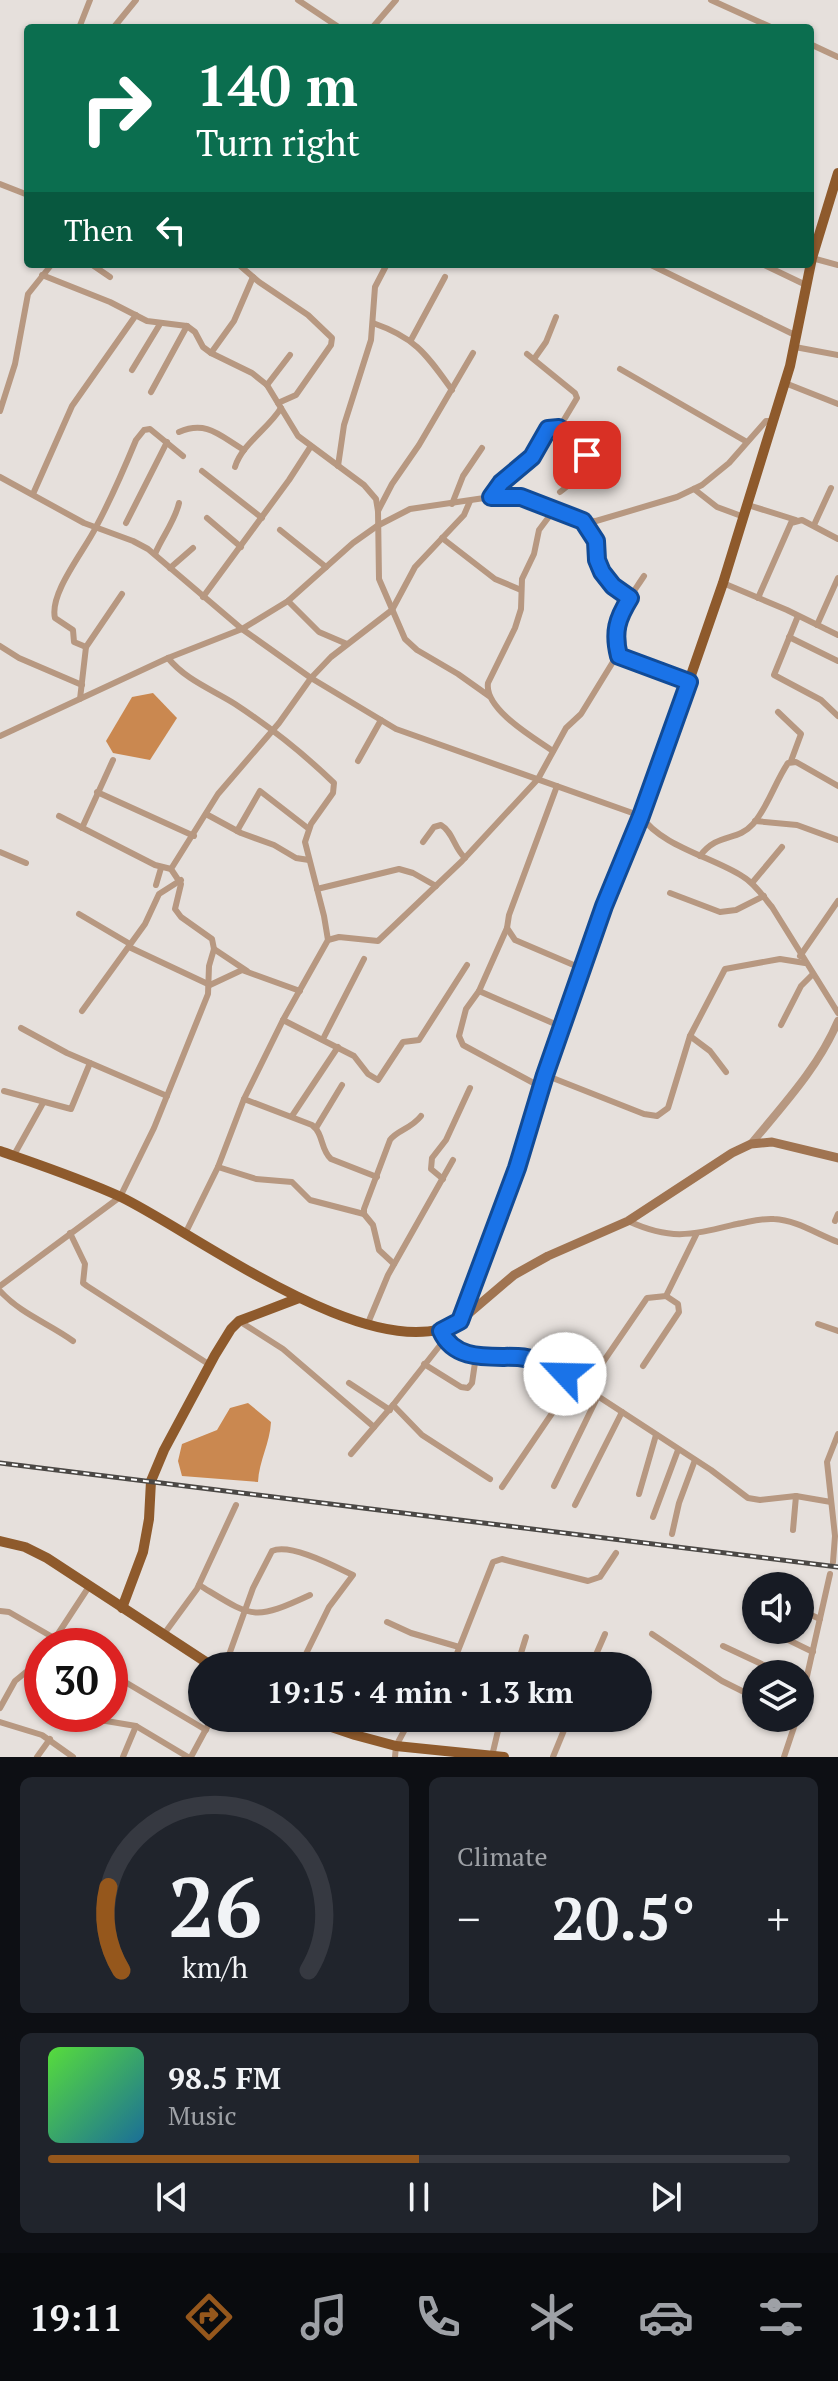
<!DOCTYPE html>
<meta charset="utf-8">
<style>
body{margin:0;font-family:"PT Serif",serif;background:#20242c;color:#f1f3f6;height:100vh;display:flex;flex-direction:column;font-size:30px;white-space:nowrap}
*{box-sizing:border-box;margin:0}
p{font-size:26px;color:#9ea1a6}
.icon{flex:none;width:44px;height:44px;fill:none;stroke:currentColor;stroke-width:2;stroke-linecap:round;stroke-linejoin:round}
.map{position:relative;height:1757px;overflow:hidden}
.panel{display:flex;flex-direction:column;gap:20px;padding:20px;background:#0d0f14;flex:1}
.panel>*{flex:none}
.guide{position:absolute;left:24px;top:24px;width:790px;height:244px;border-radius:8px;box-shadow:0 2px 6px #0004;background:#0b6e4f;color:#fff;overflow:hidden}
.controls{position:absolute;left:742px;top:1572px;display:grid;gap:16px}
.controls a{display:grid;place-items:center;width:72px;height:72px;border-radius:50%;background:#171b24;box-shadow:0 2px 6px #0004;font-size:40px}
.speed{position:absolute;left:24px;top:1628px;display:flex;gap:16px;font-size:40px;font-weight:700;text-align:center}
.speed>*{display:grid;place-content:center;width:104px;height:104px;border-radius:50%;background:#171b24;box-shadow:0 2px 6px #0004;line-height:1}
.speed .limit{border:12px solid #d22;background:#fff;color:#111}
.pin{position:absolute;display:grid;place-items:center;width:68px;height:68px;color:#fff;margin:-34px;border-radius:16px;box-shadow:0 4px 12px #0006}
.me{position:absolute;width:88px;margin:-44px;rotate:294deg;stroke-linejoin:round;filter:drop-shadow(0 0 6px #0008)}
.turn{display:flex;align-items:center;gap:28px;height:168px;padding:0 40px;font-size:36px}
.turn .icon{width:104px;height:104px;stroke-width:2.5}
.turn b{display:block;font-size:56px;line-height:68px}
.then{display:flex;align-items:center;height:76px;padding:0 40px;background:#0003;gap:16px;font-size:30px}
.big{font-size:60px;font-weight:700;line-height:1.1}
.panel .card{flex:1;display:flex;flex-direction:column;justify-content:center;gap:12px;min-width:0;padding:0 28px;border-radius:12px;background:#20242c}
.panel .dial{align-items:center;gap:0}
.dial svg{height:208px;overflow:visible;fill:none;stroke:#363941;stroke-width:7;stroke-linecap:round;text-anchor:middle}
.dial text{fill:#f1f3f6;stroke:none}
.song{display:flex;align-items:center;gap:24px}
.cover{width:96px;height:96px;border-radius:12px;background:linear-gradient(135deg,hsl(110 70% 55%),hsl(200 70% 35%))}
.played{height:8px;border-radius:4px;background:linear-gradient(90deg,#95571c 50%,#363941 50%)}
.keys{display:flex;justify-content:space-around;direction:ltr}
.heat{display:flex;justify-content:space-between;align-items:center;font-size:44px;direction:ltr}
.panel .tiles{flex:1;display:grid;gap:20px;grid-template-columns:1fr 1fr}
.card:last-child{grid-column:span 2}
.trip{position:absolute;left:188px;top:1652px;width:464px;height:80px;border-radius:40px;background:#171b24;box-shadow:0 2px 6px #0004;font-weight:700;line-height:80px;text-align:center}
.tabs{display:flex;height:128px;justify-content:space-around;align-items:center;background:#090b0e;color:#9ea1a6}
.tabs .icon{width:56px;height:56px}
.tabs .on{color:#95571c}
.tabs b{font-size:36px;color:#f1f3f6}
.map>svg:first-child{display:block}
.water{fill:#ca8850}
.lines{fill:none;stroke-linecap:round;stroke-linejoin:round}
.minor{stroke:#b79881;stroke-width:6}
.tertiary{stroke:#b79881;stroke-width:8}
.secondary{stroke:#a07451;stroke-width:9}
.primary{stroke:#8e5a2c;stroke-width:10}
.rail-casing{stroke:#4b4845;stroke-width:5}
.rail{stroke:#fff;stroke-width:2;stroke-dasharray:6;stroke-linecap:butt}
.route-casing{stroke:#114b97;stroke-width:20}
.route{stroke:#1a73e8;stroke-width:14}
</style>
<div class="map">
<svg width="838" height="1757" viewBox="0 0 838 1757">
<rect width="100%" height="100%" fill="#e6e0dc"/>
<g class="water">
<polygon points="153,693 177,718 150,760 113,753 106,741 132,697"/>
<path d="M 248,1403 L 271,1422 C 270,1443 259,1461 258,1482 L 182,1476 L 178,1461 L 182,1444 L 217,1430 L 230,1408 Z"/>
</g>
<g class="lines">
<g class="minor">
<polyline points="298,0 340,28"/>
<polyline points="711,0 773,28"/>
<polyline points="114,27 136,0"/>
<polyline points="79,28 90,0"/>
<polyline points="372,28 396,0"/>
<polyline points="810,44 838,57"/>
<polyline points="0,184 28,195"/>
<polyline points="812,258 838,265"/>
<polyline points="91,264 110,277"/>
<polyline points="238,264 259,282 308,315 332,338 331,345 296,395 278,403"/>
<polyline points="762,264 806,285"/>
<polyline points="651,265 797,336"/>
<polyline points="42,275 110,302 147,321 187,326 195,332 203,347 211,353 252,373 267,385 298,436 364,485 376,499 378,511 379,579 405,639 417,650 458,674 489,696"/>
<path d="M 373,323 C 416,338 426,354 452,390"/>
<polyline points="411,340 445,277"/>
<polyline points="795,347 838,355"/>
<polyline points="211,353 234,321 253,277"/>
<polyline points="534,359 546,342 556,317"/>
<polyline points="620,369 747,442"/>
<polyline points="132,370 160,324"/>
<polyline points="785,383 838,404"/>
<polyline points="267,385 290,355"/>
<polyline points="151,392 187,326"/>
<polyline points="0,411 15,364 28,294 52,264"/>
<polyline points="559,428 588,457 579,477 560,492"/>
<path d="M 179,432 C 207,420 220,436 244,450"/>
<polyline points="338,466 344,425 371,340 375,287 387,264"/>
<path d="M 235,467 C 242,444 268,429 281,408"/>
<polyline points="202,471 262,518"/>
<path d="M 0,477 L 84,523 L 133,541 L 148,549 L 242,629 L 311,678 L 396,729 L 641,816 C 661,846 712,857 742,876 C 754,883 763,896 772,907 L 838,1013"/>
<polyline points="694,489 717,507 744,517"/>
<polyline points="33,494 72,406 136,315"/>
<polyline points="491,497 501,483 532,457 548,429 559,428 577,398 575,393 527,354"/>
<polyline points="452,504 463,476 482,448"/>
<polyline points="748,505 796,520"/>
<polyline points="378,511 392,484 419,445 473,353"/>
<polyline points="207,518 241,547"/>
<polyline points="583,521 596,541 597,560 602,572 613,586 630,598"/>
<polyline points="126,523 167,442"/>
<polyline points="814,525 831,488"/>
<polyline points="280,530 326,567"/>
<polyline points="442,538 495,579 521,590"/>
<path d="M 155,554 C 162,537 175,521 179,503"/>
<polyline points="170,568 193,548"/>
<polyline points="723,583 787,610 838,635"/>
<polyline points="203,597 289,480 311,446"/>
<polyline points="758,598 791,523 802,520 838,539"/>
<polyline points="288,601 319,632 347,644"/>
<polyline points="798,616 774,675 821,700 838,716"/>
<polyline points="817,625 838,578"/>
<polyline points="789,637 838,661"/>
<polyline points="0,646 19,658 82,685"/>
<path d="M 86,647 L 74,642 L 73,630 L 55,618 C 49,593 85,550 96,527 C 111,499 124,469 136,440 L 144,430 L 150,429 L 183,456"/>
<path d="M 619,656 C 610,620 625,605 644,576"/>
<path d="M 168,658 C 186,680 211,689 235,704 C 270,727 304,754 334,783 L 333,793 L 311,824 L 305,842 L 324,916 L 328,940"/>
<polyline points="80,699 86,647 122,594"/>
<polyline points="778,712 801,734 791,761"/>
<polyline points="0,736 168,658 242,629 288,601 353,543 377,526 410,509 491,497 521,497 577,520 596,521 677,497 702,485 729,463 766,421 773,421"/>
<path d="M 553,751 C 534,738 484,709 488,683 L 515,628 L 521,609 L 522,579 L 534,554 L 539,530 L 554,510"/>
<polyline points="358,761 381,720"/>
<polyline points="557,786 509,915 507,928 515,940 583,969"/>
<polyline points="97,792 194,836"/>
<polyline points="206,814 241,833 274,845 296,858 309,860"/>
<polyline points="59,816 155,865 171,869"/>
<polyline points="755,821 797,825 838,840"/>
<polyline points="82,828 113,760"/>
<polyline points="237,831 260,791 309,829"/>
<path d="M 423,842 L 434,827 L 441,825 C 453,832 454,848 465,858"/>
<polyline points="0,852 26,863"/>
<path d="M 700,856 C 718,832 737,842 753,824 C 768,807 775,782 788,763 L 796,762 L 838,786"/>
<polyline points="752,883 782,847"/>
<polyline points="156,885 161,868"/>
<polyline points="317,889 399,869 413,873 436,886"/>
<polyline points="670,893 720,912 736,910 764,896"/>
<polyline points="79,914 130,944"/>
<polyline points="129,947 210,985 242,970 300,991"/>
<polyline points="214,949 247,971"/>
<polyline points="800,956 838,901"/>
<polyline points="479,991 507,928"/>
<polyline points="82,1011 145,924 159,894 181,880"/>
<polyline points="283,1020 354,1056 368,1074 378,1080 403,1042 419,1040 467,965"/>
<polyline points="781,1025 801,986 812,975"/>
<polyline points="21,1028 67,1053 167,1096"/>
<polyline points="690,1036 710,1051 726,1072"/>
<polyline points="323,1039 364,959"/>
<polyline points="545,1075 644,1114 657,1116 668,1108 690,1036 725,969 780,959 805,963"/>
<polyline points="541,1087 463,1045 459,1036 466,1009 479,991 562,1027"/>
<polyline points="4,1091 71,1109 90,1063"/>
<path d="M 244,1099 L 312,1125 C 324,1134 320,1149 331,1159 L 377,1177"/>
<polyline points="292,1116 338,1047"/>
<polyline points="316,1128 342,1085"/>
<polyline points="14,1155 43,1103"/>
<polyline points="218,1167 256,1179 292,1182 310,1200 364,1214"/>
<polyline points="443,1179 431,1169 432,1158 446,1140 470,1088"/>
<path d="M 628,1221 C 672,1241 691,1235 737,1224 C 749,1222 761,1218 774,1219 C 796,1220 817,1234 838,1242"/>
<polyline points="835,1221 838,1214"/>
<polyline points="70,1233 85,1264 83,1283 87,1286 210,1365"/>
<polyline points="185,1234 218,1167 244,1099 283,1020 328,940 339,937 378,941 462,861 538,779 566,728 581,714 616,657 624,656 689,682"/>
<path d="M 394,1264 L 379,1250 L 373,1225 L 364,1214 L 364,1209 L 390,1140 C 397,1130 411,1129 421,1116"/>
<polyline points="0,1286 120,1197 154,1128 208,994 209,966 214,949 212,939 181,917 175,909 181,884 171,869 218,794 279,723 311,678 331,657 392,610 415,567 464,515 470,501"/>
<path d="M 0,1291 C 21,1314 48,1323 73,1341"/>
<polyline points="239,1321 283,1349 374,1427"/>
<polyline points="368,1323 388,1275 453,1160"/>
<polyline points="818,1324 838,1331"/>
<path d="M 441,1331 C 456,1363 492,1355 521,1358 C 530,1358 538,1361 547,1363 L 711,1470 L 748,1498 L 760,1500 L 796,1496 L 831,1502"/>
<polyline points="445,1339 393,1405 422,1435 490,1479"/>
<polyline points="424,1364 461,1387 468,1388 472,1383 476,1356"/>
<polyline points="643,1366 679,1312 678,1304 666,1296"/>
<polyline points="599,1368 647,1298 666,1296 696,1235"/>
<polyline points="349,1383 390,1410"/>
<polyline points="351,1454 393,1405"/>
<polyline points="554,1486 598,1396"/>
<polyline points="502,1487 557,1406 570,1378"/>
<polyline points="639,1494 656,1435"/>
<polyline points="575,1505 622,1412"/>
<polyline points="653,1517 678,1450"/>
<polyline points="793,1530 796,1496"/>
<polyline points="672,1534 679,1503 695,1460"/>
<polyline points="833,1562 835,1536 827,1462 838,1434"/>
<path d="M 199,1585 C 252,1617 252,1622 310,1595"/>
<polyline points="800,1610 820,1619"/>
<polyline points="0,1611 9,1612 68,1646"/>
<polyline points="387,1622 411,1633 459,1647"/>
<polyline points="753,1623 756,1624"/>
<polyline points="768,1630 813,1652"/>
<polyline points="164,1634 197,1589 236,1505"/>
<polyline points="652,1634 722,1681 756,1698"/>
<polyline points="50,1646 90,1585"/>
<polyline points="723,1646 783,1674"/>
<path d="M 225,1666 L 253,1588 L 272,1551 C 291,1543 334,1566 353,1575 L 329,1607 L 300,1666"/>
<polyline points="452,1666 493,1562 502,1559 588,1581 600,1577 616,1553"/>
<polyline points="517,1666 526,1637"/>
<polyline points="591,1666 605,1634"/>
<polyline points="110,1673 206,1730"/>
<polyline points="800,1707 830,1574"/>
<polyline points="0,1708 15,1681 42,1659"/>
<polyline points="88,1718 136,1726 188,1757"/>
<polyline points="0,1722 42,1735 73,1757"/>
<polyline points="492,1756 501,1718"/>
<polyline points="37,1757 50,1739"/>
<polyline points="123,1757 136,1726"/>
<polyline points="191,1757 212,1718"/>
<polyline points="395,1757 396,1746 411,1718"/>
<polyline points="553,1757 569,1718"/>
<polyline points="784,1757 797,1718"/>
</g>
<path class="tertiary" d="M 751,1144 C 783,1105 818,1068 838,1021"/>
<polyline class="secondary" points="460,1321 514,1275 548,1256 628,1221 732,1153 751,1144 772,1142 838,1158"/>
<g class="primary">
<path d="M 0,1151 C 40,1165 82,1179 121,1197 C 197,1234 377,1372 460,1321 L 517,1168 L 545,1075 L 604,906 L 657,773 L 723,583 L 790,366 L 812,258 L 838,173"/>
<polyline points="0,1541 25,1547 47,1558 212,1666"/>
<polyline points="122,1608 143,1552 149,1519 151,1481 164,1450 215,1355 231,1329 239,1321 299,1298"/>
<polyline points="305,1718 355,1735 396,1746 504,1757"/>
</g>
<defs>
<polyline id="rail" points="0,1463 838,1567"/>
</defs>
<use href="#rail" class="rail-casing"/>
<use href="#rail" class="rail"/>
</g>
<g class="lines">
<defs>
<path id="route" d="M 565,1374 C 551,1365 535,1358 518,1357 C 490,1356 455,1362 441,1331 L 460,1321 L 517,1168 L 545,1075 L 604,906 L 641,816 L 689,682 L 619,656 C 613,632 617,619 630,598 L 613,586 L 602,572 L 597,560 L 596,541 L 583,521 L 521,497 L 491,497 L 501,483 L 532,457 L 548,429 L 559,428 L 587,455"/>
</defs>
<use href="#route" class="route-casing"/>
<use href="#route" class="route"/>
</g>
</svg>
<div class="controls">
<a><svg class="icon" aria-label="sound" viewBox="0 0 24 24"><path d="M4 9h4l5-4v14l-5-4H4zM17 9q2 3 0 6"/></svg></a>
<a><svg class="icon" aria-label="layers" viewBox="0 0 24 24"><path d="M12 4l9 5-9 5-9-5zM3 14l9 5 9-5"/></svg></a>
</div>
<div class="speed"><div class="limit">30</div></div>
<div class="pin" style="left:587px;top:455px;background:#d93025"><svg class="icon" aria-label="arrive" viewBox="0 0 24 24"><path d="M6 21V4h12l-3 4 3 4H6"/></svg></div>
<svg class="me" style="left:565px;top:1374px" viewBox="-20 -20 40 40"><circle r="19" fill="#fff"/><path d="M0-13L10 11 0 6-10 11z" fill="#1a73e8"/></svg>
<div class="trip">19:15 · 4 min · 1.3 km</div>
<div class="guide">
<div class="turn"><svg class="icon" aria-label="right" viewBox="0 0 24 24"><path d="M7 20v-9h11M14 6l5 5-5 5"/></svg><div><b>140 m</b>Turn right</div></div>
<div class="then">Then<svg class="icon" aria-label="left" viewBox="0 0 24 24"><path d="M17 20v-9H6M10 6l-5 5 5 5"/></svg></div>
</div>
</div>
<section class="panel">
<div class="tiles">
<div class="card dial"><svg viewBox="0 0 100 80">
<path d="M14 69A42 42 0 1 1 86 69"/>
<path d="M14 69A42 42 0 0 1 9 37" stroke="#95571c"/>
<text x="50" y="56" font-size="32" font-weight="700">26</text>
<text x="50" y="72" font-size="11">km/h</text>
</svg></div>
<div class="card"><p>Climate</p>
<div class="heat"><a>−</a><b class="big">20.5°</b><a>+</a></div>
</div>
<div class="card">
<div class="song"><i class="cover"></i><div><b>98.5 FM</b><p>Music</p></div></div>
<div class="played"></div>
<div class="keys"><svg class="icon" aria-label="previous" viewBox="0 0 24 24"><path d="M18 5L8 12l10 7zM5 5v14"/></svg><svg class="icon" aria-label="pause" viewBox="0 0 24 24"><path d="M8 5v14M16 5v14"/></svg><svg class="icon" aria-label="next" viewBox="0 0 24 24"><path d="M6 5l10 7-10 7zM19 5v14"/></svg></div>
</div>
</div>
</section>
<nav class="tabs">
<b>19:11</b>
<svg class="icon on" aria-label="directions" viewBox="0 0 24 24"><path d="M12 3l9 9-9 9-9-9zM9 14v-3h6M13 9l2 2-2 2"/></svg>
<svg class="icon" aria-label="music" viewBox="0 0 24 24"><path d="M9 18V5l10-2v13"/><circle cx="6" cy="18" r="3"/><circle cx="16" cy="16" r="3"/></svg>
<svg class="icon" aria-label="phone" viewBox="0 0 24 24"><path d="M5 4h4l2 5-3 2q2 4 5 5l2-3 5 2v4C11 20 4 13 5 4z"/></svg>
<svg class="icon" aria-label="climate" viewBox="0 0 24 24"><path d="M12 3v18M4 7l16 10M4 17L20 7"/></svg>
<svg class="icon" aria-label="car" viewBox="0 0 24 24"><path d="M5 17H2v-5l4-1 3-4h7l3 4 3 1v5h-3M9 17h6M6 11h13"/><circle cx="7" cy="17" r="2"/><circle cx="17" cy="17" r="2"/></svg>
<svg class="icon" aria-label="filters" viewBox="0 0 24 24"><path d="M4 7h16M4 17h16"/><circle cx="9" cy="7" r="2"/><circle cx="15" cy="17" r="2"/></svg>
</nav>
